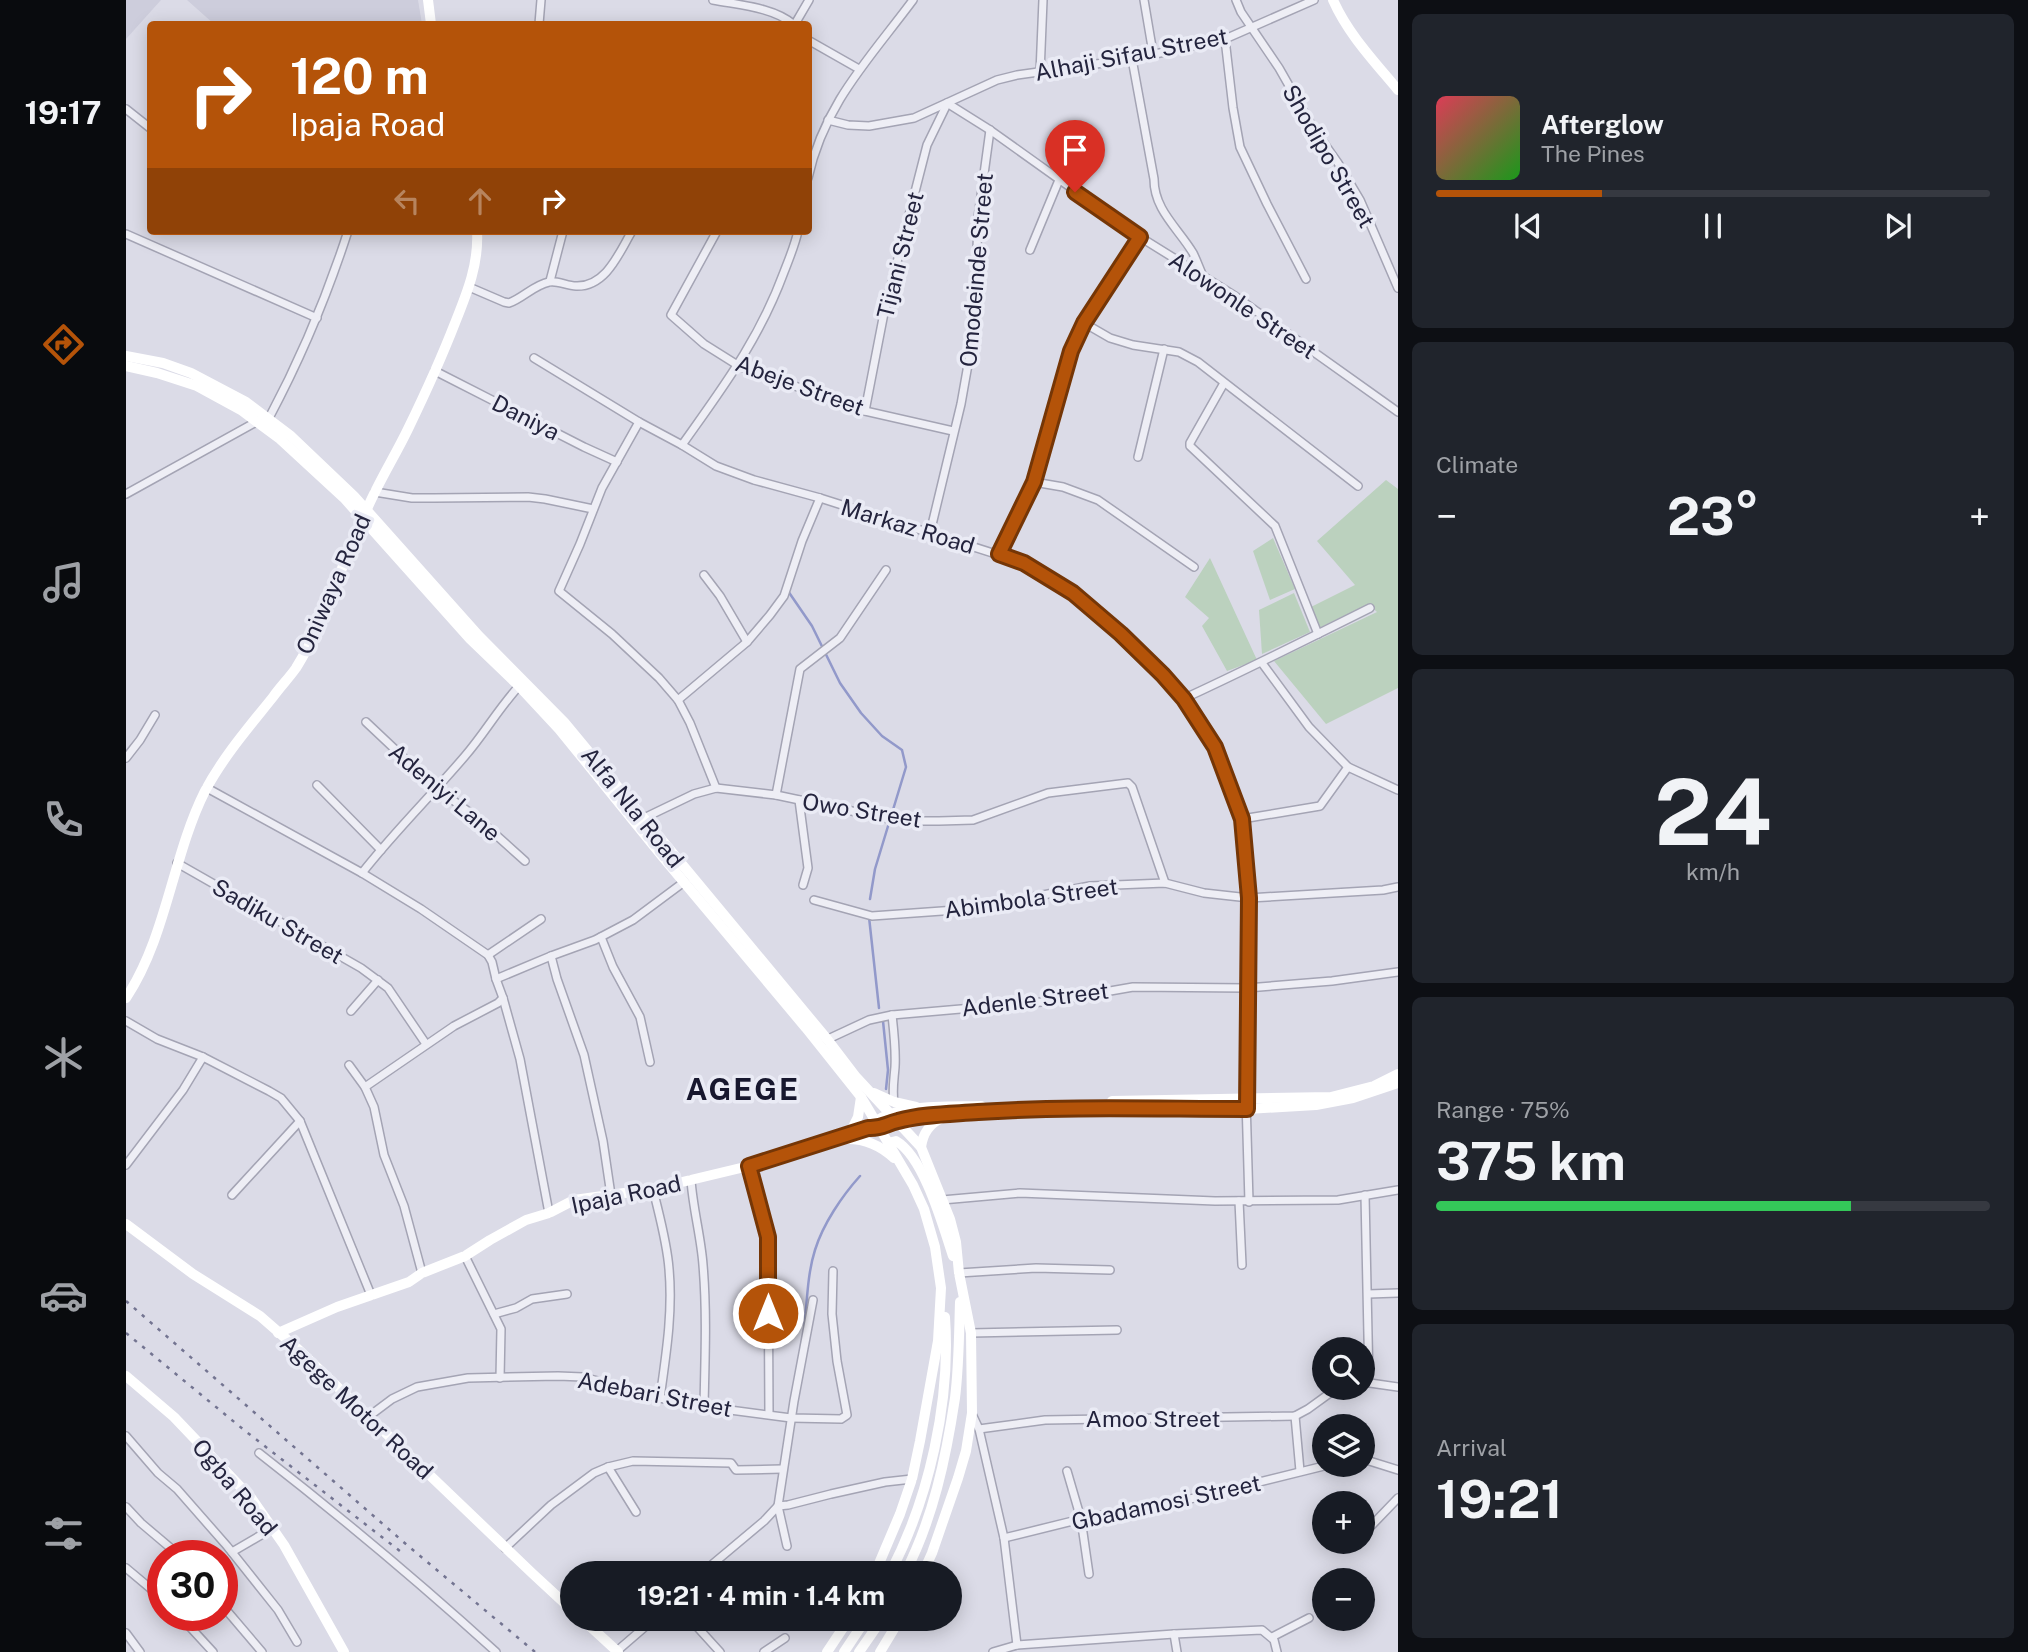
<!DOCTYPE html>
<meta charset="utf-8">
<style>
body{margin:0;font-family:"Public Sans",sans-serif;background:#20242c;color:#f1f3f6;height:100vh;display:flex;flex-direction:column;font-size:26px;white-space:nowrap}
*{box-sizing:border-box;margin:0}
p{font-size:23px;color:#9ea1a6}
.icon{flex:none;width:38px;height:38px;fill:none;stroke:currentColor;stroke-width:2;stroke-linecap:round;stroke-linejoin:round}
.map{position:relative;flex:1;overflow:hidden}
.details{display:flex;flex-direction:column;gap:14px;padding:14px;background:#0d0f14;width:630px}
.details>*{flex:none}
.banner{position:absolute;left:21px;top:21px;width:665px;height:214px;border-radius:7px;box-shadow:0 4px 18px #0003;background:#b45309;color:#fff;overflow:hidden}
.buttons{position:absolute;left:1186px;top:1337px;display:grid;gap:14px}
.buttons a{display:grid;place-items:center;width:63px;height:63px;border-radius:50%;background:#171b24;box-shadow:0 4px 18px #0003;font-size:35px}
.speed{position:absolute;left:21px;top:1540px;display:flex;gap:14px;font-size:35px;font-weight:700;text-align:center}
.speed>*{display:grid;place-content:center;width:91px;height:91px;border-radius:50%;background:#171b24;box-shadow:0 4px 18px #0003;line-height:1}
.speed .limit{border:10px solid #d22;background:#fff;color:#111}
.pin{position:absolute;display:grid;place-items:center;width:60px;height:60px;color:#fff;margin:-72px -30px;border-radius:50% 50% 50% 0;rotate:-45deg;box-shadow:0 0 7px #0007}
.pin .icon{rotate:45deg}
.me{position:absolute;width:77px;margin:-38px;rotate:0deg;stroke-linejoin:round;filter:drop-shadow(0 0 5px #0008)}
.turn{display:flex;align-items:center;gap:24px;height:147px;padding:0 28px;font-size:32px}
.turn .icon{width:91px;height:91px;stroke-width:2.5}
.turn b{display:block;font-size:49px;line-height:60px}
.lanes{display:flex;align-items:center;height:66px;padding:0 28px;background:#0003;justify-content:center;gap:35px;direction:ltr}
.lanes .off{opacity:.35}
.big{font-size:52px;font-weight:700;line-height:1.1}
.details .widget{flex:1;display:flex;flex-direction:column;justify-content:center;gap:10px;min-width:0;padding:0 24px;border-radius:10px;background:#20242c}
.details .dial{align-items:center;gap:0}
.dial b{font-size:91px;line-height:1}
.song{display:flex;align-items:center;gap:21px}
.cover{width:84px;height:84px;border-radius:10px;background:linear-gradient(135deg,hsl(350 70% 55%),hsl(120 70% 35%))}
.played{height:7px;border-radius:4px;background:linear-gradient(90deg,#b45309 30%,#363941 30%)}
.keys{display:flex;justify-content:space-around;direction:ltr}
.heat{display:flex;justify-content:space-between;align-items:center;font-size:38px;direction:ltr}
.charge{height:10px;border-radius:5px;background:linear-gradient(90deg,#34c759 75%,#363941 0)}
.trip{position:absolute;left:434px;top:1561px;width:402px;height:70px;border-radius:35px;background:#171b24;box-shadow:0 4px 18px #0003;font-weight:700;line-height:70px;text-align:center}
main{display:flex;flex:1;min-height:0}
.tabs{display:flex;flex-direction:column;width:126px;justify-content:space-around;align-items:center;background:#090b0e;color:#9ea1a6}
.tabs .icon{width:49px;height:49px}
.tabs .current{color:#b45309}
.tabs b{font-size:32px;color:#f1f3f6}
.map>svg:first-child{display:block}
.built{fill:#cdcddc}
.green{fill:#bbd1be}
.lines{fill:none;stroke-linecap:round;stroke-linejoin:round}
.stream{stroke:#9299ca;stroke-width:2.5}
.street-casing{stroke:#a4a4b4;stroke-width:10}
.street{stroke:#eeeef5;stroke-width:7}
.secondary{stroke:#fff;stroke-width:10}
.rail{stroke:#737491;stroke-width:2.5;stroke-dasharray:3.5 7;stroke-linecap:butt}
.route-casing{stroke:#753606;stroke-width:18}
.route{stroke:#b45309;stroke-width:12}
.labels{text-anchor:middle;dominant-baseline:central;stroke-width:7;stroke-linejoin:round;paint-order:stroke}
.street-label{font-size:23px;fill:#24243e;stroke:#eaebf5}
.district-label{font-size:30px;font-weight:bold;letter-spacing:2px;fill:#17172e;stroke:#eaebf5}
</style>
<main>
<nav class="tabs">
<b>19:17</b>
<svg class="icon current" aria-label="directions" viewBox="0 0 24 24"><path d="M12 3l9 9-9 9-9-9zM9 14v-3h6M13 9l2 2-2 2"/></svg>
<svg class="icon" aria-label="music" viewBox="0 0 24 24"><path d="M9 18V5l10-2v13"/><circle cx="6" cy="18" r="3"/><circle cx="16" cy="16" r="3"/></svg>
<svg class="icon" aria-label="phone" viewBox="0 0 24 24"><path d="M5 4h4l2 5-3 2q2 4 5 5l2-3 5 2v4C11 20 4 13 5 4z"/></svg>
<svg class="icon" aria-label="climate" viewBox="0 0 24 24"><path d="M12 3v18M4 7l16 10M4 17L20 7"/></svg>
<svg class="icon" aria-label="car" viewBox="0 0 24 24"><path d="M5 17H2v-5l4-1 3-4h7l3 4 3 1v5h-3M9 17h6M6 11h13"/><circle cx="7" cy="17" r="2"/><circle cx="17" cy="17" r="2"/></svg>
<svg class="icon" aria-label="filters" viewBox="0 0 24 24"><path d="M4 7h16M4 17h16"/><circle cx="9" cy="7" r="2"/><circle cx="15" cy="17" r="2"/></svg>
</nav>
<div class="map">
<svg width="1272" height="1652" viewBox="0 0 1272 1652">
<rect width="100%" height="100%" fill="#dbdbe7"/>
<g class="built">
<polygon points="0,0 35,0 0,39"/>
<polygon points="61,0 292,0 296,24 88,24"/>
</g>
<g class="green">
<polygon points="1260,480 1272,489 1272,688 1200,724 1148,661 1251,612 1242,604 1193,628 1185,607 1229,585 1191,541"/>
<polygon points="1147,538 1169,589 1144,600 1127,551"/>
<polygon points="1084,558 1131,660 1101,671 1076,626 1083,618 1059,597"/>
<polygon points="1168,593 1184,632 1136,654 1133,610"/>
</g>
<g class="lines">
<g class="stream">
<polyline points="662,591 686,626 714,683 735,713 756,736 776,750 780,767 749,869 744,899"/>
<polyline points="743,917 753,1008"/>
<polyline points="757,1021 762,1070 760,1089"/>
<path d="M 678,1331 C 681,1305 681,1275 689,1250 C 697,1224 716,1196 734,1176"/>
</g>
<defs>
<g id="street">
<path d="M 587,0 C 612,5 647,7 667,24"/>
<polyline points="1018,0 1027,53"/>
<polyline points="1110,0 1115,12 1153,68 1186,126 1212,163 1234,200 1272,288"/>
<polyline points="413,24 415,0"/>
<polyline points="669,24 683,0"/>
<polyline points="1099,39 1107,108 1114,147 1141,204 1180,279"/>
<polyline points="682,40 733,69"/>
<path d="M 1006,59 L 1028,179 C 1028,210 1052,228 1067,253 C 1070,259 1073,267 1076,274"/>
<polyline points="914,73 917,0"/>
<polyline points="821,103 864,130 1014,237 1109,296 1272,412"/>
<polyline points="0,109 24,128"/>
<polyline points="702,120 722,125 743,126 788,118 871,80 891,75 1006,59 1099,39 1188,0"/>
<path d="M 682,178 C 698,104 744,58 787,0"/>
<polyline points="591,231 545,315 578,344 613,366 739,411 827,431"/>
<polyline points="0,234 191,318"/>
<polyline points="904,250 933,180"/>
<polyline points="424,281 437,231"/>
<path d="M 343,287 L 378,302 L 383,303 C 397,298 408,285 423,282 C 431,280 441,286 450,286 C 480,287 493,253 506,231"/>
<polyline points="958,323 984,338 1007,345 1053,352 1072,362 1232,486"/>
<polyline points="408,358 513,422 556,445 590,466 628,480 694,498 898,563 947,593 995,634 1037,675 1057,699 1089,747 1116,819 1123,898 1120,1100 1123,1202"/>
<polyline points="309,371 458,447 491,462"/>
<polyline points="1098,383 1064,443 1064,446 1149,526 1192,634"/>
<polyline points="739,411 758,313 801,145 821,104"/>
<path d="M 143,418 C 175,358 201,296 222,231"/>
<polyline points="513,422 476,488 454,544 433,591 486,634 533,678 552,700 564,723 590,788"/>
<path d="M 556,445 C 597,387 633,340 658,272 C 663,259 669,245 672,231"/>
<polyline points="1012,457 1038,349"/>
<polyline points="908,482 937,487 972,500 1068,567"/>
<polyline points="249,492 286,498 308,498 402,497 419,499 467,509"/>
<polyline points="0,494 132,421"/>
<polyline points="804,533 835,404 846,342 849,314 852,218 864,130"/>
<polyline points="873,554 908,482 945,351 958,323 1014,237"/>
<polyline points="578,575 594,596 621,642"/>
<polyline points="1136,663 1183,727 1222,767 1272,790"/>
<path d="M 1057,699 C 1120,670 1182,639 1244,608"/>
<polyline points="552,700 621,642 644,615 658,596 676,541 694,498"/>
<polyline points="240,722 310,788 350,817 399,861"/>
<polyline points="0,758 14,740 29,715"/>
<polyline points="191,785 255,850"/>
<polyline points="81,788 236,873 295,909 362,955 366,962 370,979 377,998 394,1059 423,1213"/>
<polyline points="650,795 674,669 714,638 760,570"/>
<polyline points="673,800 682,868 677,885"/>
<polyline points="516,819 568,794 590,788 650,795 773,821 813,821 847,820 922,793 1002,783 1006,787 1039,883"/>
<polyline points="1116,819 1194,806 1222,767"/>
<polyline points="51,863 235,968 262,988 300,1044"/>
<path d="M 236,873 C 268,832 305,796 339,756 C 359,733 374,706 395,684"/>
<polyline points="688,900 746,916 844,909 964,886 1039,883 1078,893 1123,898 1257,890 1272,887"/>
<polyline points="475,937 487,967 514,1017 524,1062"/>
<polyline points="362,955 415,919"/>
<polyline points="425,956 431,979 458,1055 477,1141 485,1195"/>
<polyline points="370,979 425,956 469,940 507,920 558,882"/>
<polyline points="225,1011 252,980"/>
<path d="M 766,1015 C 768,1033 770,1050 769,1067 C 768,1080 766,1090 768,1102"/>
<polyline points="0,1021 31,1039 77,1057 143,1091 155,1098 174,1121 245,1295"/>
<polyline points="700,1040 743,1020 766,1015 927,1001 1007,987 1121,988 1206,981 1272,972"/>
<polyline points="223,1065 239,1087 248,1107 258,1155 278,1206 296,1273"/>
<polyline points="239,1087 328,1026 372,1003 377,998"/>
<polyline points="0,1165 57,1090 77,1057"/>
<polyline points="623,1166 642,1237 643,1414"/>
<path d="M 565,1180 C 567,1209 575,1237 577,1265 C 581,1312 579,1359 578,1406"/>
<path d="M 527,1189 C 533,1215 541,1242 543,1269 C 547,1312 540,1355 534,1398"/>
<polyline points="106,1195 174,1121"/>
<polyline points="1239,1195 1243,1382"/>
<polyline points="816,1200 894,1193 1089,1201 1212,1200 1272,1190"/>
<polyline points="1113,1201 1116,1265"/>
<polyline points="339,1256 375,1329 374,1378"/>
<polyline points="833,1273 910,1268 984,1270"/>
<polyline points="1242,1294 1272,1293"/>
<polyline points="368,1314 390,1308 406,1299 441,1294"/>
<polyline points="845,1333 991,1330"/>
<polyline points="1237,1382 1272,1387"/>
<polyline points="846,1414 853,1429 919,1420 1169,1416 1182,1409 1211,1388"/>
<polyline points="1169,1416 1174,1471"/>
<polyline points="242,1417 266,1399 291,1387 342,1378 432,1376 457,1377 534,1398 566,1405 665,1418 715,1419 721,1415 711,1361 706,1314 707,1271"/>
<polyline points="853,1429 878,1538 891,1645"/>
<polyline points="0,1436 32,1473 51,1489 101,1546 152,1610 171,1642"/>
<path d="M 133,1453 C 214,1516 294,1583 370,1652"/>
<polyline points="1237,1459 1272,1470"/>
<polyline points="482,1467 510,1512"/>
<polyline points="941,1471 955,1519 963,1574"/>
<polyline points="0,1507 15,1523 54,1556"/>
<polyline points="1246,1525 1272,1498"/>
<polyline points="878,1538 955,1519 1056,1501 1202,1465"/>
<polyline points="661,1546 652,1506 668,1401 687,1300"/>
<polyline points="379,1548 425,1505 468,1473 482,1467 507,1461 605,1463 610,1470 656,1469"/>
<polyline points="106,1552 147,1528"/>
<polyline points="0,1568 37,1599"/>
<polyline points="576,1573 638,1521 652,1506 662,1505 705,1494 759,1482 786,1479"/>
<polyline points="96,1605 136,1652"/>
<polyline points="53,1615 87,1652"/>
<polyline points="564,1619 594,1652"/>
<polyline points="0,1633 14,1652"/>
<polyline points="1048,1634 1051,1652"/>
<polyline points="1146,1637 1183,1618"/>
<polyline points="491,1651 528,1619"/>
<polyline points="638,1652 659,1638"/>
<polyline points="867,1652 891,1645 1048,1634 1136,1630 1148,1640 1151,1652"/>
</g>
</defs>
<use href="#street" class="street-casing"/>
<use href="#street" class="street"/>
<g class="secondary">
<polyline points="302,0 305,24"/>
<path d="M 1207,0 C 1222,34 1248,61 1272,90"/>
<polyline points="0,356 37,363 65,373 120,402 165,436 228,496 353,636 438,722 701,1039 730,1077 795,1147 824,1219 830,1242 833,1273 845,1333 846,1413 840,1451 832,1478 806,1553 797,1573"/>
<polyline points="0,366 31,373 71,386 115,410 154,439 218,498 344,639 393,686 433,729 536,856 680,1028 735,1097 744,1112 787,1185 798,1209 809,1247 815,1288 812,1341 794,1441 786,1479 774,1514 749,1573"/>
<path d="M 0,998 C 41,936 46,857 79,791 C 97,757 123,727 147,697 C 154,687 163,678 170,668 C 201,618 216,561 241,509 C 253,481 269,456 282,429 C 299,394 315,359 329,323 C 341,293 353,264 351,231"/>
<polyline points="748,1093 768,1102 790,1107"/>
<polyline points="986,1101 1205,1097 1248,1086 1272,1074"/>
<path d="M 745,1125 C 770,1103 823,1107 855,1106"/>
<polyline points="724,1133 732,1117 735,1097"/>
<path d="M 718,1139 C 737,1138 754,1145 768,1158"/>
<path d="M 762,1143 L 770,1141 C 798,1157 817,1226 827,1256"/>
<path d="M 795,1147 C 797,1133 803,1124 816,1118"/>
<polyline points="0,1224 67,1274 134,1316 173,1350 407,1574 446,1610"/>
<polyline points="152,1333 211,1307 283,1282 296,1273 339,1256 364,1240 400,1220 423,1213 448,1200 527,1189 623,1166 742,1128 754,1129 771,1121 799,1117 854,1112 959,1108 1121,1109 1190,1105 1227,1098 1272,1083"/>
<polyline points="0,1376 48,1417 126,1499 158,1545 218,1652"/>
<path d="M 764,1573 C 803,1499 825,1401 819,1317"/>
<path d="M 779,1573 C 807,1519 820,1458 829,1398 C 833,1366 833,1334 834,1302"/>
<polyline points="456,1619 492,1652"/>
<polyline points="701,1652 723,1619"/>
<polyline points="718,1652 740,1619"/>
<polyline points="733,1652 756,1619"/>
<polyline points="754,1652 774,1619"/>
</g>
<g class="rail">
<polyline points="0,1301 281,1545 409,1652"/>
<polyline points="0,1333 118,1430 279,1555"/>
</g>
</g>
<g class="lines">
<defs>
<path id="route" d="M 642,1313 L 642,1237 L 623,1166 L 742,1128 C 756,1129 759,1124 772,1121 C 797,1114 826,1114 852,1112 C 941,1106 1031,1109 1121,1109 L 1123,898 L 1116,819 L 1089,747 L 1058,699 L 1037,675 L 995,634 L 947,593 L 898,563 L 873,554 L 908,482 L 945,351 L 958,323 L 1014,237 L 949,192"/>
</defs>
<use href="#route" class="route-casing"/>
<use href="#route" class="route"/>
</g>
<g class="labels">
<g class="street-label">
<text transform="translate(1005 54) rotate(-11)">Alhaji Sifau Street</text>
<text transform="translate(1203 156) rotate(60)">Shodipo Street</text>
<text transform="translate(774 255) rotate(-76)">Tijani Street</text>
<text transform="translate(850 270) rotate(-85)">Omodeinde Street</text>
<text transform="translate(1117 305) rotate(34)">Alowonle Street</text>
<text transform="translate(674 385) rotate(20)">Abeje Street</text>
<text transform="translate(400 417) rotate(27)">Daniya</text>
<text transform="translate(782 526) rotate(17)">Markaz Road</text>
<text transform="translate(207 584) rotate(-66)">Oniwaya Road</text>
<text transform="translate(319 792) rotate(40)">Adeniyi Lane</text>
<text transform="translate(507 807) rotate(51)">Alfa Nla Road</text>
<text transform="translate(736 810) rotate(9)">Owo Street</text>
<text transform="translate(905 898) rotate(-8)">Abimbola Street</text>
<text transform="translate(152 921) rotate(30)">Sadiku Street</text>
<text transform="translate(909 999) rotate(-7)">Adenle Street</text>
<text transform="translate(500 1194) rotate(-12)">Ipaja Road</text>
<text transform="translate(529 1394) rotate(11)">Adebari Street</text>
<text transform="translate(231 1407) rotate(43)">Agege Motor Road</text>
<text x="1027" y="1418">Amoo Street</text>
<text transform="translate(109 1487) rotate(50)">Ogba Road</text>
<text transform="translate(1040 1502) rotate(-12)">Gbadamosi Street</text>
</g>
<g class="district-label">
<text x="617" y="1089">AGEGE</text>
</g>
</g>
</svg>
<div class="buttons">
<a><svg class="icon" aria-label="search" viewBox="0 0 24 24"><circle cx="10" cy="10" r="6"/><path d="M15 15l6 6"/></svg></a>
<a><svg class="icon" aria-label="layers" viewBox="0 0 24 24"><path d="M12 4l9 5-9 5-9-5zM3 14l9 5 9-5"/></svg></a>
<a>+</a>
<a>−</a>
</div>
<div class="speed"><div class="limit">30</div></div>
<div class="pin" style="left:949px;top:192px;background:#d93025"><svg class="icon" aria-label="arrive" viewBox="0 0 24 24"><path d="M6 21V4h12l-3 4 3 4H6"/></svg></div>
<svg class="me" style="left:642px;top:1313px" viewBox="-20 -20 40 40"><circle r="17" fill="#b45309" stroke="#fff" stroke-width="3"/><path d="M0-11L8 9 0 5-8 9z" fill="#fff"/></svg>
<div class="trip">19:21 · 4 min · 1.4 km</div>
<div class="banner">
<div class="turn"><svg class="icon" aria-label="right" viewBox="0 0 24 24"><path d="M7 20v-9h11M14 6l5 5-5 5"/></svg><div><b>120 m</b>Ipaja Road</div></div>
<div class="lanes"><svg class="icon off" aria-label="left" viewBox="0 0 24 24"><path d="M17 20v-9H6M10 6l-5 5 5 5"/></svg><svg class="icon off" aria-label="ahead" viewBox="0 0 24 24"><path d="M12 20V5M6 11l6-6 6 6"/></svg><svg class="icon" aria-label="right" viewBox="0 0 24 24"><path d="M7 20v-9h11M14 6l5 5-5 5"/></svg></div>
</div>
</div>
<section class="details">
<div class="widget">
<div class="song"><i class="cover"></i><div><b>Afterglow</b><p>The Pines</p></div></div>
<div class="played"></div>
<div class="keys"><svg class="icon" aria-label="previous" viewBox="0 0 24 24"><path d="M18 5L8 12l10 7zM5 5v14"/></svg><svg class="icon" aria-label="pause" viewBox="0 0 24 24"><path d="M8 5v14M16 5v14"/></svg><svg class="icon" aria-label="next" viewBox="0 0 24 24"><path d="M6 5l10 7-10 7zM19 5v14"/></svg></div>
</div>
<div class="widget"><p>Climate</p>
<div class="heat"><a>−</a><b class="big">23°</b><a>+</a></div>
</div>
<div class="widget dial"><b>24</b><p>km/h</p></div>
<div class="widget"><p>Range · 75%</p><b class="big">375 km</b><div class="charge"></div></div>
<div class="widget"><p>Arrival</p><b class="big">19:21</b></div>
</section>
</main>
